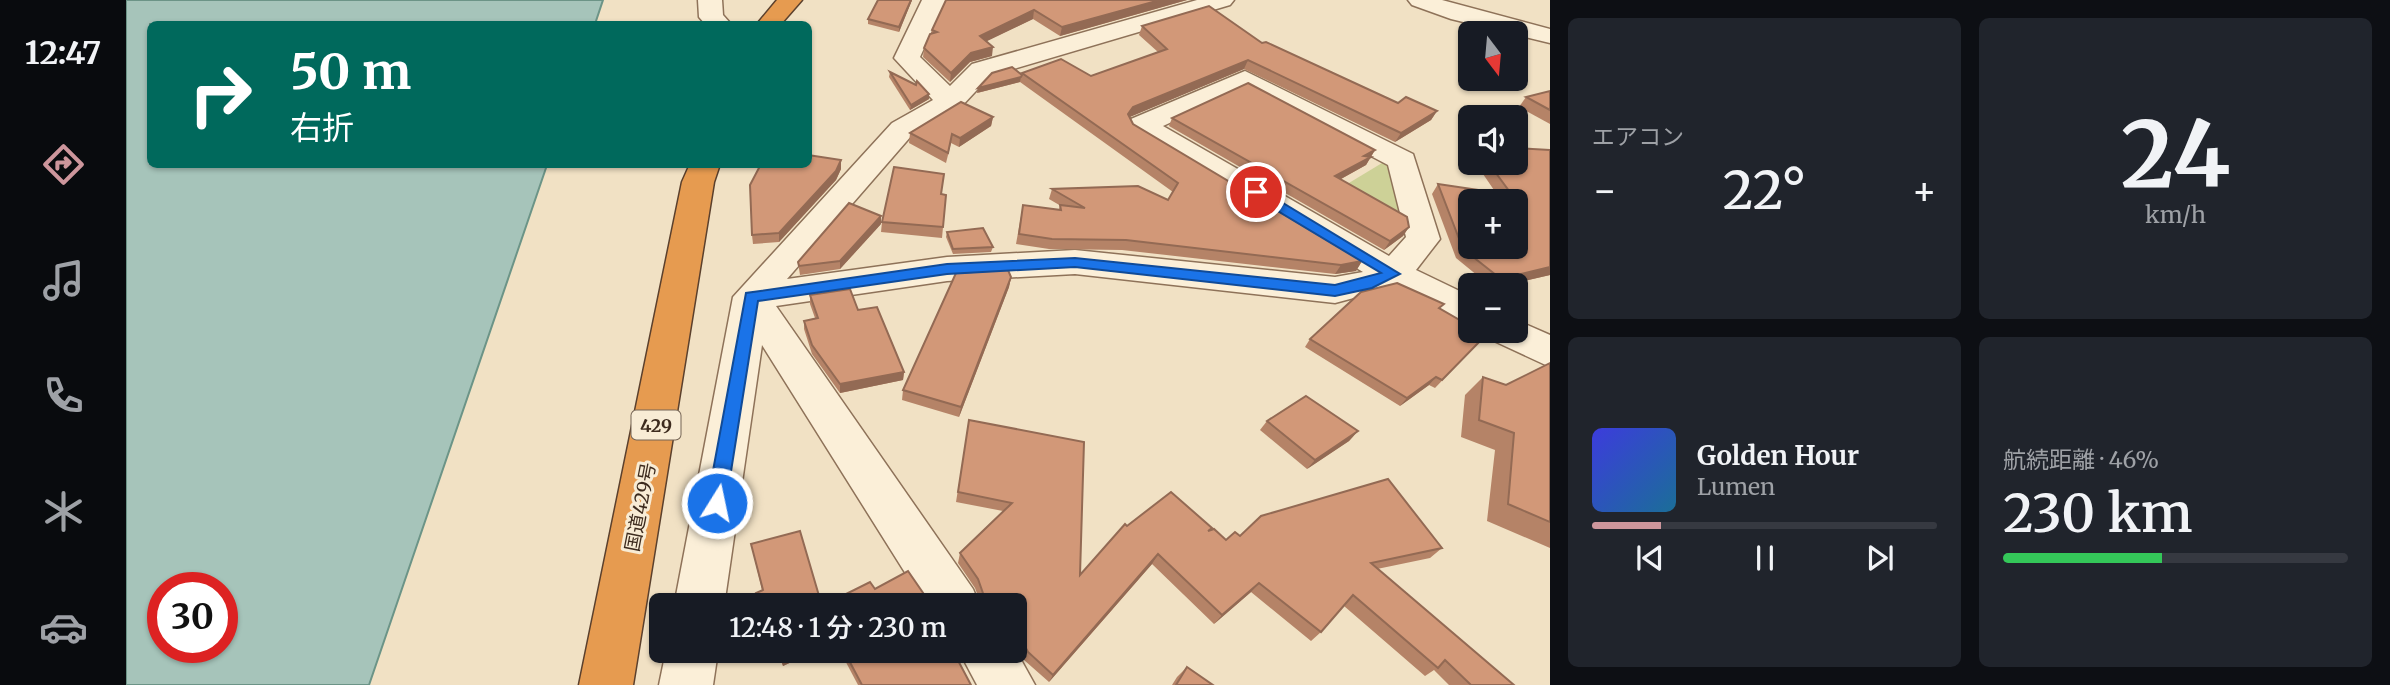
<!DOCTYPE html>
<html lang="ja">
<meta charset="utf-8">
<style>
body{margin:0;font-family:Merriweather,"Noto Sans JP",serif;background:#20242c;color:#f1f3f6;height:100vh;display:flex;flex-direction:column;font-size:26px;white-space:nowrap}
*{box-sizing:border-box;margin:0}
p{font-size:23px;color:#9ea1a6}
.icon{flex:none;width:38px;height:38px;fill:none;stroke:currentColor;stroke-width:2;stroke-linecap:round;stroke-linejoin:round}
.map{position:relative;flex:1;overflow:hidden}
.side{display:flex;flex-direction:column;gap:18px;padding:18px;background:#0d0f14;width:840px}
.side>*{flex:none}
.guide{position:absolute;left:21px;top:21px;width:665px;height:147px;border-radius:10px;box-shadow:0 2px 5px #0004;background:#00695c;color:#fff;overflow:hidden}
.needle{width:46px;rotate:164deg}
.controls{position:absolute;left:1332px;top:21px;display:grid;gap:14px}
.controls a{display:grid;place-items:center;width:70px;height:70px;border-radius:10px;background:#171b24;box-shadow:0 2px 5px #0004;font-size:35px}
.speed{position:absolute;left:21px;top:572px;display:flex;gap:14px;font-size:35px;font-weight:700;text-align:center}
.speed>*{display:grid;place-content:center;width:91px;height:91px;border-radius:50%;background:#171b24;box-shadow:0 2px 5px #0004;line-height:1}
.speed .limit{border:10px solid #d22;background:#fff;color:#111}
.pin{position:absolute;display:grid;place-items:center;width:60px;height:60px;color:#fff;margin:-30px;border:4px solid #fff;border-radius:50%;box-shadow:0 2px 7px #0007}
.me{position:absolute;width:77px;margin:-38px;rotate:10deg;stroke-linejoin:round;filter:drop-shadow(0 0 5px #0008)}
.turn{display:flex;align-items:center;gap:24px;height:147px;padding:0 28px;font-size:32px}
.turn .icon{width:91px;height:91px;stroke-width:2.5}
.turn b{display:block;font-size:49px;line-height:60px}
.big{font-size:52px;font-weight:600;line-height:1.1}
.side .widget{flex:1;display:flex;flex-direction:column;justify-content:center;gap:10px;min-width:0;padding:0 24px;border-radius:10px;background:#20242c}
.side .dial{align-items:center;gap:0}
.dial b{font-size:91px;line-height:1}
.song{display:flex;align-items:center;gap:21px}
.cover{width:84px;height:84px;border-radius:10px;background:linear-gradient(135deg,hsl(240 70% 55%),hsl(200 70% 35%))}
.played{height:7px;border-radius:4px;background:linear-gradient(90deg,#cd969c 20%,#363941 20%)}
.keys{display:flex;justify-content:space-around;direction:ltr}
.heat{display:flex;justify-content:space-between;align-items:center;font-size:38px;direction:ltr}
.charge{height:10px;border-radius:5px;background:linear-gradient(90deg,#34c759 46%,#363941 0)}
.side .tiles{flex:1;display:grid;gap:18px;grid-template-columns:repeat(2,1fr)}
.trip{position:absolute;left:523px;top:593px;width:378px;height:70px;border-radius:10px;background:#171b24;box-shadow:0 2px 5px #0004;font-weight:600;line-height:70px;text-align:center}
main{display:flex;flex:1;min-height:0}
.tabs{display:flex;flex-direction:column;width:126px;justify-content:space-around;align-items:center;background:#090b0e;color:#9ea1a6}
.tabs .icon{width:49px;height:49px}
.tabs .current{color:#cd969c}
.tabs b{font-size:32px;color:#f1f3f6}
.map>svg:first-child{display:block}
.green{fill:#cdd197}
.water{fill:#a6c4ba;stroke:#6c9487;stroke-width:2;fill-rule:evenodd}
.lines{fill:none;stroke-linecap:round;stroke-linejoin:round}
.minor-casing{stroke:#8e7259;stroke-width:3}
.highway-casing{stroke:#5b402d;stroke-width:3}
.minor{fill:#fbefd8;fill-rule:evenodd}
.highway{fill:#e69b50;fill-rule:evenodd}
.wall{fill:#b58367}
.shaded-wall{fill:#936a54}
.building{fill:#d29878;stroke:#936a54;stroke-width:2;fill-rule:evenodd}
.route{fill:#1a73e8;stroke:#114b97;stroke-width:2}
.labels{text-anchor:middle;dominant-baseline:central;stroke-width:6;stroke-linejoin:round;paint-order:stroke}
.shield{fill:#f8ecd5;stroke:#756555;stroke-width:2}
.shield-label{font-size:18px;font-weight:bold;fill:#3d2b1e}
.street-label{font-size:19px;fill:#3d2b1e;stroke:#f8ecd5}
</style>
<main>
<nav class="tabs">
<b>12:47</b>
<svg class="icon current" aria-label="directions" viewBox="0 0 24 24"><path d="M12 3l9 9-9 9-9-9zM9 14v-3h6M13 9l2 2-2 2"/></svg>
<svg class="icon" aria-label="music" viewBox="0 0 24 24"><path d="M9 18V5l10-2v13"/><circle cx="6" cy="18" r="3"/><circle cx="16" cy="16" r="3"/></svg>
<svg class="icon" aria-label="phone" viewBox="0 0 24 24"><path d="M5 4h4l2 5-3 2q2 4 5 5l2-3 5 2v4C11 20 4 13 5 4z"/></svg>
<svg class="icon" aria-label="climate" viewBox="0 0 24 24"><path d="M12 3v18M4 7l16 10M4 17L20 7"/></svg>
<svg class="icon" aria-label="car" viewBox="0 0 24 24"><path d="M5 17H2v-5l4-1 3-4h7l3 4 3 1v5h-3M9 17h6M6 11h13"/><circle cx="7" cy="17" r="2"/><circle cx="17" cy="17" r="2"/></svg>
</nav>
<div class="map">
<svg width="1424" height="685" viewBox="0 0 1424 685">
<rect width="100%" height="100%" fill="#f1e1c4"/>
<polygon class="green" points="1261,160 1281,228 1213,189"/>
<path class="water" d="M 0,0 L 477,0 L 469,24 L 24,24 L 24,164 L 421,165 L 243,685 L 0,685 ZM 37,588 L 96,588 L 96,648 L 37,648 Z"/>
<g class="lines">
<defs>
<g id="minor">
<polygon points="572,0 596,0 597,15 605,24 579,24 573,17"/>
<path d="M 796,0 L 820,0 L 794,57 L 824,86 L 846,64 L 1071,0 L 1108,0 L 1104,5 L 864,76 L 834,108 L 786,135 L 661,279 L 821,257 L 949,250 L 1209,277 L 1237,272 L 1005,131 L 1001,125 L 1005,119 L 1119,71 L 1287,154 L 1314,239 L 1290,270 L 1344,296 L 1344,325 L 1265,288 L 1209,303 L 949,274 L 821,281 L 650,306 L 847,589 L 854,606 L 800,606 L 636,345 L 598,606 L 548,606 L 607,297 L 766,123 L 807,100 L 768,58 ZM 1118,89 L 1262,165 L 1280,237 L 1263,256 L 1037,126 Z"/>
<polygon points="1282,0 1316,0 1424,29 1424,43 1325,19 1286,5"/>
<polygon points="1390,320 1424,335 1424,367 1368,341 1362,331 1390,331"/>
<polygon points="889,649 909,685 851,685 833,651"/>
<polygon points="540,651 592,651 587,685 533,685"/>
</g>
<g id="highway">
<polygon points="651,0 676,0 655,24 631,24"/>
<polygon points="564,164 594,164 588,182 507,685 453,685 556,182"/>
</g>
</defs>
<use href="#minor" class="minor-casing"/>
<use href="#highway" class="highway-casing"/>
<use href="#minor" class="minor"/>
<use href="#highway" class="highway"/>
</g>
<g class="wall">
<polygon points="786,0 773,32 742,24 742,19"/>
<polygon points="820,0 1061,0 934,36 907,19 860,41 866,56 844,62 824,82 797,57 798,48 805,34 806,30"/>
<polygon points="1016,26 1136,43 1272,103 1311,111 1305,120 1269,142 1118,69 1003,117 1007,124 1236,261 1230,271 1209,274 996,250 923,249 890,244 897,205 933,210 934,205 935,206 923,199 926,189 1042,200 1047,192 894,82 851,93 896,75 896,73 965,76 1032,52 1013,35"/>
<polygon points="764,72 803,99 784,110 763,77"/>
<polygon points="1424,91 1424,124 1393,107 1400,97"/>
<polygon points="867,117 865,126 833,147 825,143 820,163 783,143 784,133"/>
<polygon points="1046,118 1249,150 1240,165 1215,179 1283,227 1277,236 1258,250 1043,126"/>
<polygon points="1424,150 1424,275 1380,285 1363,285 1330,258 1306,194 1312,184 1370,193 1357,174 1364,165 1379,166 1376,163 1390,163"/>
<polygon points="715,160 715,169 710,180 653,242 627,244 626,235"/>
<polygon points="815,194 817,227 816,238 755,232 756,222"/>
<polygon points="755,224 714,269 674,275 672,262"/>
<polygon points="821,232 867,247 865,252 827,254 820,237"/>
<polygon points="885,277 883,287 833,417 776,400 777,390"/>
<polygon points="684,295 732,310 778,372 777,380 714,393 686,354 678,329 678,321 689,318 684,304"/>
<polygon points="1314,309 1360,335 1309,388 1303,385 1274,406 1179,347 1184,339"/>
<polygon points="1424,363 1424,548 1361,521 1369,450 1335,437 1339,395 1357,377 1380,385"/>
<polygon points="843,420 954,575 1001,526 1085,530 1100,540 1114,536 1316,548 1304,558 1251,569 1388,685 1323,685 1308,670 1299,676 1218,606 1195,632 1185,641 1125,592 1088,624 1026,564 923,682 898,660 891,648 889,647 889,606 696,606 749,589 802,600 853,599 849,588 832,563 834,553 877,511 830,502"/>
<polygon points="1141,421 1232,431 1223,441 1181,469 1134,430"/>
<polygon points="625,544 696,606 633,606 630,593 636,590"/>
<polygon points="651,651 689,651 657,666"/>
<polygon points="714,651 827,651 845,685 732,685"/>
<polygon points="1061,667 1087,685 1046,685 1051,677"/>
</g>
<g class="shaded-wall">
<polygon points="785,0 786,0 773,32 773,27"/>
<polygon points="1034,0 1061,0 934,36 936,27"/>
<polygon points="908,10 907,19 853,45 854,36"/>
<polygon points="867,47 866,56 844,62 824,82 825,73 845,53"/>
<polygon points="1122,60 1118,69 1004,117 999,124 1002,114 1007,107"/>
<polygon points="895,77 894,82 851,93 852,88"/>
<polygon points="803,94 803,99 784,110 785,105"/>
<polygon points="1311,111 1305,120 1269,142 1275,133"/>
<polygon points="867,117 865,126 833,147 834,138"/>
<polygon points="1249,150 1240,165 1204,185 1209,176"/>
<polygon points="715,160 715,169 710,180 653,242 653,233"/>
<polygon points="755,216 755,224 714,269 714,261"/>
<polygon points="1283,227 1277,236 1258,250 1264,241"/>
<polygon points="1236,261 1230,271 1209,274 1215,265"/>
<polygon points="1424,267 1424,275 1380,285 1370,285 1375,279"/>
<polygon points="885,277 883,287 833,417 835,407"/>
<polygon points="778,372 777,380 714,393 714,384"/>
<polygon points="1310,377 1303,385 1274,406 1281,398"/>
<polygon points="1232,431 1223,441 1181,469 1189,460"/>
<polygon points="1032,554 1026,564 923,682 927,675"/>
<polygon points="1133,583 1125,592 1088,624 1096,615"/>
<polygon points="670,651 689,651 657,666 655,658"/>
</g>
<g class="building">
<polygon points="752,0 785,0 773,27 742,19"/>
<polygon points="820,0 1034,0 936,27 908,10 854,36 867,47 845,53 825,73 798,48 804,34 811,32 806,30"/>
<polygon points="1083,6 1136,43 1140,42 1272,103 1280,97 1311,111 1275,133 1122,60 1007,107 1002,114 1007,124 1236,261 1215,265 1000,240 926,239 893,234 897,205 935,210 934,205 959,208 926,189 1012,186 1042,200 1052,183 896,73 935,59 965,76 1041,49 1016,26"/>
<polygon points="886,67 896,75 895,77 852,88 866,73"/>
<polygon points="764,72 790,85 791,81 803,94 785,105"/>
<polygon points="1122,83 1249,150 1238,156 1245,157 1209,176 1281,217 1283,227 1264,241 1046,118"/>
<polygon points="1424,91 1424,110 1400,97"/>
<polygon points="835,102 867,117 834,138 826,134 822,153 784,133"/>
<path d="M 1390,148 L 1424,150 L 1424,267 L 1375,279 L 1337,249 L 1312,184 L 1386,195 L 1364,165 L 1387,167 L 1384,163 L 1390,163 ZM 1344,201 L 1390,201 L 1390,247 L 1344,247 Z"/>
<polygon points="682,155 715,160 710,171 653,233 626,235 624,185 635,164 682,164"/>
<polygon points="768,167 818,174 815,194 820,195 817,227 756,222"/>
<polygon points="723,203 755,216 714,261 673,266 672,262"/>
<polygon points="857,228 867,247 827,249 821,232"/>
<polygon points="882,270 885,277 835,407 777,390 830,273"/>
<polygon points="1271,283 1318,304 1313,308 1344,326 1344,331 1353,331 1360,335 1316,380 1310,377 1281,398 1184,339 1235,292"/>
<polygon points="724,289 732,310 751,307 778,372 714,384 686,345 678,321 692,318 684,295"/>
<polygon points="1424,363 1424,522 1382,504 1388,433 1353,420 1357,377 1380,385"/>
<polygon points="1180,396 1232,431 1189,460 1141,421"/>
<polygon points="843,420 958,442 954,575 999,524 1001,526 1045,492 1086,528 1082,531 1088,529 1100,540 1109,532 1114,536 1135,516 1262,479 1316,548 1245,563 1388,685 1345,685 1319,660 1312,668 1227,595 1195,632 1133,583 1096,615 1032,554 927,675 902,652 895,639 889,639 889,606 696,606 744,582 749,589 782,571 802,600 859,599 852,579 834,553 886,503 832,492"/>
<polygon points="674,531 696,606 635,606 630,593 637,590 625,544"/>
<polygon points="653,651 670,651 655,658"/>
<polygon points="718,651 827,651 845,685 736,685"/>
<polygon points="1061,667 1087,685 1050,685"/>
</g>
<polygon class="route" points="1125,189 1134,189 1274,274 1246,288 1209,296 949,267 821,274 632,301 600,503 597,509 591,511 584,509 581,503 620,293 821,264 949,258 1209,285 1255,273 1125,195"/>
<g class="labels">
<rect class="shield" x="505.5" y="410.5" width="49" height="29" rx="5"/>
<g class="shield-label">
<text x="530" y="425">429</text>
</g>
<g class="street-label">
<text transform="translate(514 507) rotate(-79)">国道429号</text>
</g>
</g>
</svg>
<div class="controls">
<a><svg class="needle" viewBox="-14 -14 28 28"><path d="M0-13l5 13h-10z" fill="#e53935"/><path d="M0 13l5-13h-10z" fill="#9ea1a6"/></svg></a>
<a><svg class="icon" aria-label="sound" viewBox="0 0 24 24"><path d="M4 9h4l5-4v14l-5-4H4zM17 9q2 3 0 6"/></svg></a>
<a>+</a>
<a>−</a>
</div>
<div class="speed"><div class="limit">30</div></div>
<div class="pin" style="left:1130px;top:192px;background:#d93025"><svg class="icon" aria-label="arrive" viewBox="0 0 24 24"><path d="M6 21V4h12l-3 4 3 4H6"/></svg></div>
<svg class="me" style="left:591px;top:503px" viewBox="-20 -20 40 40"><circle r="17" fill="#1a73e8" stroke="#fff" stroke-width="3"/><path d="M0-11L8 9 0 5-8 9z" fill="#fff"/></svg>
<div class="trip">12:48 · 1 分 · 230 m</div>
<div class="guide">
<div class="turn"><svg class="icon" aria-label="right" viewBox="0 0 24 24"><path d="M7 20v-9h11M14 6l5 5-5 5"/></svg><div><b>50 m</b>右折</div></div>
</div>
</div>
<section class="side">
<div class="tiles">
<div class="widget"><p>エアコン</p>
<div class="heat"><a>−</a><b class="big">22°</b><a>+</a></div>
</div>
<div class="widget dial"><b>24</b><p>km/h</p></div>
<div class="widget">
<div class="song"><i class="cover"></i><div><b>Golden Hour</b><p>Lumen</p></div></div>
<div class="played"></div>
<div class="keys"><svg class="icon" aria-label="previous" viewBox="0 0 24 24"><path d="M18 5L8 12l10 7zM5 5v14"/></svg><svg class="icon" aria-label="pause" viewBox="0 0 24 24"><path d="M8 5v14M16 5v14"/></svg><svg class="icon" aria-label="next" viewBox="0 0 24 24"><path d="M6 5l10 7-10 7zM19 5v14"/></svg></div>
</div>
<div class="widget"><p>航続距離 · 46%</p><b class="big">230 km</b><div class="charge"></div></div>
</div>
</section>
</main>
